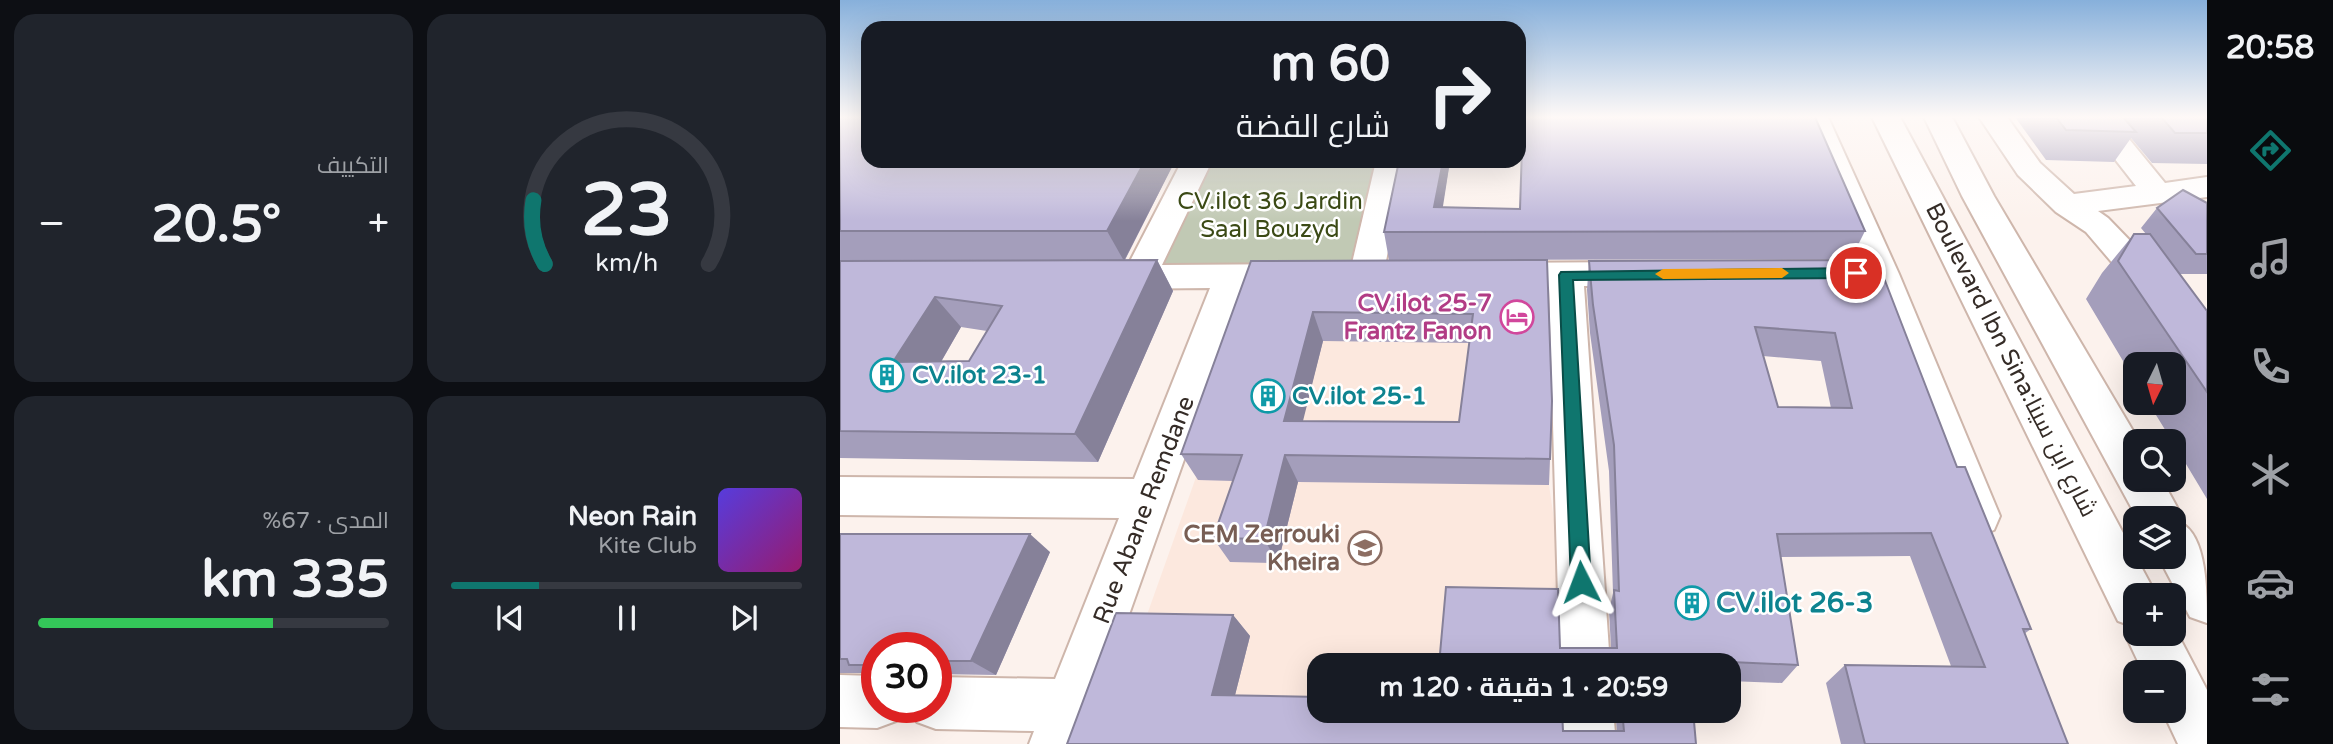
<!DOCTYPE html>
<html lang="ar">
<meta charset="utf-8">
<style>
body{margin:0;font-family:"Varela Round",Cairo,sans-serif;background:#20242c;color:#f1f3f6;direction:rtl;height:100vh;display:flex;flex-direction:column;font-size:26px;white-space:nowrap}
*{box-sizing:border-box;margin:0}
p{font-size:23px;color:#9ea1a6}
.icon{flex:none;width:38px;height:38px;fill:none;stroke:currentColor;stroke-width:2;stroke-linecap:round;stroke-linejoin:round}
.map{position:relative;flex:1;overflow:hidden;direction:ltr}
.drawer{display:flex;flex-direction:column;gap:14px;padding:14px;background:#0d0f14;width:840px}
.drawer>*{flex:none}
.banner{position:absolute;left:21px;top:21px;width:665px;height:147px;border-radius:21px;box-shadow:0 7px 28px #0002;direction:rtl;background:#171b24;color:#f1f3f6;overflow:hidden}
.needle{width:46px;rotate:185deg}
.controls{position:absolute;left:1283px;top:352px;display:grid;gap:14px}
.controls a{display:grid;place-items:center;width:63px;height:63px;border-radius:14px;background:#171b24;box-shadow:0 7px 28px #0002;font-size:35px}
.speed{position:absolute;left:21px;top:632px;display:flex;gap:14px;font-size:35px;font-weight:700;text-align:center}
.speed>*{display:grid;place-content:center;width:91px;height:91px;border-radius:50%;background:#171b24;box-shadow:0 7px 28px #0002;line-height:1}
.speed .limit{border:10px solid #d22;background:#fff;color:#111}
.pin{position:absolute;display:grid;place-items:center;width:60px;height:60px;color:#fff;margin:-30px;border:4px solid #fff;border-radius:50%;box-shadow:0 2px 7px #0007}
.me{position:absolute;width:77px;margin:-38px;rotate:357deg;stroke-linejoin:round;filter:drop-shadow(0 0 5px #0008)}
.turn{display:flex;align-items:center;gap:24px;height:147px;padding:0 21px;font-size:32px}
.turn .icon{width:91px;height:91px;stroke-width:2.5}
.turn b{display:block;font-size:49px;line-height:60px}
.big{font-size:52px;font-weight:700;line-height:1.1}
.drawer .widget{flex:1;display:flex;flex-direction:column;justify-content:center;gap:10px;min-width:0;padding:0 24px;border-radius:21px;background:#20242c}
.drawer .dial{align-items:center;gap:0}
.dial svg{height:182px;overflow:visible;fill:none;stroke:#363941;stroke-width:7;stroke-linecap:round;text-anchor:middle}
.dial text{fill:#f1f3f6;stroke:none}
.song{display:flex;align-items:center;gap:21px}
.cover{width:84px;height:84px;border-radius:10px;background:linear-gradient(135deg,hsl(250 70% 55%),hsl(320 70% 35%))}
.played{height:7px;border-radius:4px;background:linear-gradient(90deg,#0f766e 25%,#363941 25%)}
.keys{display:flex;justify-content:space-around;direction:ltr}
.heat{display:flex;justify-content:space-between;align-items:center;font-size:38px;direction:ltr}
.charge{height:10px;border-radius:5px;background:linear-gradient(90deg,#34c759 67%,#363941 0)}
.drawer .tiles{flex:1;display:grid;gap:14px;grid-template-columns:repeat(2,1fr)}
.trip{position:absolute;left:467px;top:653px;width:434px;height:70px;border-radius:21px;background:#171b24;box-shadow:0 7px 28px #0002;font-weight:700;line-height:70px;text-align:center;direction:rtl}
main{display:flex;flex:1;min-height:0}
.tab-bar{display:flex;flex-direction:column;width:126px;justify-content:space-around;align-items:center;background:#090b0e;color:#9ea1a6}
.tab-bar .icon{width:49px;height:49px}
.tab-bar .active{color:#0f766e}
.tab-bar b{font-size:32px;color:#f1f3f6}
.map>svg:first-child{display:block}
.built{fill:#fce8de}
.green{fill:#c1c9b4}
.lines{fill:none;stroke-linecap:round;stroke-linejoin:round}
.minor-casing{stroke:#ceb6ab;stroke-width:4}
.major-casing{stroke:#ceb6ab;stroke-width:4}
.minor{fill:#fff;fill-rule:evenodd}
.major{fill:#fff;fill-rule:evenodd}
.wall{fill:#a49ebb;fill-rule:evenodd}
.shaded-wall{fill:#868199}
.building{fill:#bfb8da;stroke:#868199;stroke-width:2;fill-rule:evenodd}
.route{fill:#0f766e;stroke:#0a4d48;stroke-width:2}
.slow{fill:#f59e0b}
.labels{text-anchor:middle;dominant-baseline:central;stroke-width:5;stroke-linejoin:round;paint-order:stroke}
.park-label{font-size:24px;fill:#3b4a15;stroke:#fff}
.hotel-label{font-size:24px;font-weight:bold;fill:#b23c85;stroke:#fff;text-anchor:end}
.street-label{font-size:24px;fill:#352c27;stroke:#fff}
.culture-label{font-size:24px;font-weight:bold;fill:#0d838f;stroke:#fff;text-anchor:start}
.education-label{font-size:24px;font-weight:bold;fill:#785e54;stroke:#fff;text-anchor:end}
.near-culture-label{font-size:28px;font-weight:bold;fill:#0d838f;stroke:#fff;text-anchor:start}
</style>
<main>
<nav class="tab-bar">
<b>20:58</b>
<svg class="icon active" aria-label="directions" viewBox="0 0 24 24"><path d="M12 3l9 9-9 9-9-9zM9 14v-3h6M13 9l2 2-2 2"/></svg>
<svg class="icon" aria-label="music" viewBox="0 0 24 24"><path d="M9 18V5l10-2v13"/><circle cx="6" cy="18" r="3"/><circle cx="16" cy="16" r="3"/></svg>
<svg class="icon" aria-label="phone" viewBox="0 0 24 24"><path d="M5 4h4l2 5-3 2q2 4 5 5l2-3 5 2v4C11 20 4 13 5 4z"/></svg>
<svg class="icon" aria-label="climate" viewBox="0 0 24 24"><path d="M12 3v18M4 7l16 10M4 17L20 7"/></svg>
<svg class="icon" aria-label="car" viewBox="0 0 24 24"><path d="M5 17H2v-5l4-1 3-4h7l3 4 3 1v5h-3M9 17h6M6 11h13"/><circle cx="7" cy="17" r="2"/><circle cx="17" cy="17" r="2"/></svg>
<svg class="icon" aria-label="filters" viewBox="0 0 24 24"><path d="M4 7h16M4 17h16"/><circle cx="9" cy="7" r="2"/><circle cx="15" cy="17" r="2"/></svg>
</nav>
<div class="map">
<svg width="1367" height="744" viewBox="0 0 1367 744">
<rect width="100%" height="100%" fill="#fcf2ed"/>
<polygon class="built" points="423,289 644,291 638,365 712,367 709,485 727,611 728,665 480,665 480,710 261,744"/>
<polygon class="green" points="368,161 541,161 518,269 319,268"/>
<g class="lines">
<defs>
<g id="minor">
<polygon points="960,117 988,117 1059,274 1160,516 1154,530 1138,536 1122,530 1025,274"/>
<polygon points="1139,117 1167,117 1200,163 1234,194 1296,186 1242,117 1271,117 1325,183 1367,177 1367,197 1258,211 1268,218 1299,250 1367,339 1367,382 1353,377 1275,266 1246,232 1216,212 1178,175"/>
<polygon points="342,161 372,161 322,265 456,264 468,268 473,276 468,284 456,288 405,288 243,744 189,744 194,731 96,729 77,722 71,707 96,707 96,677 215,679 279,518 0,515 0,477 294,479 370,288 272,289 260,285 255,277 260,269 288,265"/>
<polygon points="536,161 566,161 543,276 538,284 526,288 514,284 509,276"/>
<polygon points="799,262 811,266 816,274 811,282 799,286 744,286 770,665 720,665 709,287 657,287 645,283 640,275 645,267 657,263"/>
<polygon points="0,675 37,676 37,707 61,707 56,721 37,728 0,727"/>
<polygon points="721,710 773,710 776,744 722,744"/>
</g>
<g id="major">
<polygon points="1032,117 1060,117 1312,587 1315,595 1295,595 1295,634 1334,634 1334,627 1367,690 1367,744 1338,744 1322,710 1334,710 1334,672 1303,672 1285,634 1289,625 1278,621"/>
<path d="M 1084,117 L 1112,117 L 1154,196 L 1299,441 L 1295,441 L 1295,480 L 1322,480 L 1343,518 L 1341,523 C 1367,536 1367,593 1367,623 L 1350,617 L 1318,556 L 1334,556 L 1334,518 L 1297,518 L 1122,196 Z"/>
</g>
</defs>
<use href="#minor" class="minor-casing"/>
<use href="#major" class="major-casing"/>
<use href="#minor" class="minor"/>
<use href="#major" class="major"/>
</g>
<g class="wall">
<path d="M 0,117 L 335,161 L 285,260 L 317,260 L 333,291 L 258,462 L 0,458 ZM 121,327 L 147,331 L 129,361 L 101,362 Z"/>
<polygon points="1175,117 1367,117 1367,164 1312,163 1291,138 1274,162 1206,160"/>
<polygon points="559,161 610,161 602,208 1025,231 1011,259 549,260 544,232"/>
<polygon points="1367,203 1367,274 1340,274 1367,311 1367,499 1334,444 1334,441 1332,441 1308,402 1334,402 1334,364 1295,364 1295,381 1246,299 1262,273 1294,234 1306,234 1301,228 1317,208"/>
<path d="M 707,260 L 710,459 L 709,485 L 458,482 L 438,563 L 390,562 L 373,538 L 393,481 L 358,480 L 341,454 L 411,261 ZM 483,341 L 630,343 L 619,422 L 462,422 Z"/>
<path d="M 1037,260 L 1117,467 L 1191,629 L 1184,634 L 1228,744 L 1001,744 L 986,683 L 1005,665 L 1111,666 L 1070,556 L 941,557 L 958,665 L 942,683 L 889,681 L 889,665 L 599,665 L 720,648 L 771,648 L 769,611 L 773,593 L 769,471 L 750,333 L 747,290 L 749,261 ZM 923,356 L 981,361 L 991,408 L 938,407 Z"/>
<polygon points="0,534 210,552 156,675 96,674 96,648 37,648 37,678 26,673 0,673"/>
<polygon points="393,615 410,636 395,695 723,731 777,731 775,710 853,710 856,744 227,744"/>
</g>
<g class="shaded-wall">
<polygon points="305,161 335,161 284,261 267,231"/>
<polygon points="603,161 610,161 599,232 594,207"/>
<polygon points="317,260 333,291 258,462 235,434"/>
<polygon points="95,297 121,327 84,391 53,362"/>
<polygon points="473,312 483,341 456,449 444,421"/>
<polygon points="445,455 458,482 438,563 424,539"/>
<polygon points="190,534 210,552 156,675 131,661"/>
<polygon points="393,615 410,636 391,711 372,695"/>
</g>
<g class="building">
<polygon points="0,117 28,117 28,161 305,161 267,231 0,231"/>
<polygon points="683,117 975,117 1025,231 544,232 559,161 603,161 594,207 680,209"/>
<polygon points="1216,117 1283,117 1296,132 1226,130"/>
<polygon points="1321,117 1367,117 1367,133 1335,133"/>
<polygon points="1343,190 1367,203 1367,254 1356,254 1317,208"/>
<polygon points="1294,234 1310,234 1367,311 1367,392 1278,261"/>
<path d="M 317,260 L 235,434 L 0,431 L 0,261 ZM 95,297 L 162,306 L 129,361 L 53,362 Z"/>
<path d="M 707,260 L 712,401 L 710,459 L 445,455 L 424,539 L 373,538 L 402,455 L 341,454 L 411,261 ZM 473,312 L 633,314 L 619,422 L 444,421 Z"/>
<path d="M 1037,260 L 1117,467 L 1125,467 L 1191,629 L 1183,629 L 1228,744 L 1025,744 L 1005,665 L 1145,667 L 1091,533 L 937,534 L 958,665 L 848,660 L 849,665 L 599,665 L 606,587 L 718,589 L 720,648 L 777,648 L 774,590 L 779,591 L 774,445 L 753,305 L 749,261 ZM 915,327 L 995,333 L 1012,408 L 938,407 Z"/>
<polygon points="0,534 190,534 131,661 96,661 96,648 37,648 37,665 9,665 7,659 0,659"/>
<polygon points="276,613 393,615 372,695 480,697 480,710 722,710 723,731 784,731 782,710 853,710 856,744 227,744"/>
</g>
<linearGradient id="sky" x2="0" y2="1"><stop stop-color="#87b0db"/><stop offset="0.53" stop-color="#fef9f7"/><stop offset="1" stop-color="#fef9f7" stop-opacity="0"/></linearGradient>
<rect width="1367" height="221" fill="url(#sky)"/>
<polygon class="route" points="1016,268 1023,273 1016,278 733,280 751,582 748,588 741,591 734,588 731,582 719,275 721,272"/>
<polygon class="slow" points="942,268 949,273 942,278 823,279 815,274 823,269"/>
<defs>
<symbol id="hotel-ring" viewBox="-11 -11 22 22"><circle r="9.5" fill="#fff" stroke="#d1479c" stroke-width="1.5"/><path d="M-6-4.5h1.5V1H6V5H4.5V3h-9V5H-6ZM-4 0a1.8 1.8 0 1 1 3.6 0ZM.5 0V-2.5h3Q6-2.5 6 0Z" fill="#d1479c"/></symbol>
<symbol id="building-ring" viewBox="-11 -11 22 22"><circle r="9.5" fill="#fff" stroke="#0f9aa8" stroke-width="1.5"/><path d="M-4-6H4V6H1V3H-1V6H-4ZM-2.5-4.3h1.7v1.8h-1.7ZM.8-4.3h1.7v1.8H.8ZM-2.5-1h1.7V.8h-1.7ZM.8-1h1.7V.8H.8Z" fill="#0f9aa8"/></symbol>
<symbol id="school-ring" viewBox="-11 -11 22 22"><circle r="9.5" fill="#fff" stroke="#8d6e63" stroke-width="1.5"/><path d="M0-5L7-2L0 1L-7-2ZM-4 1L0 2.5L4 1V4Q0 6-4 4Z" fill="#8d6e63"/></symbol>
</defs>
<g fill-rule="evenodd">
<use href="#hotel-ring" x="658" y="298" width="38" height="38"/>
<use href="#building-ring" x="28" y="356" width="38" height="38"/>
<use href="#building-ring" x="409" y="377" width="38" height="38"/>
<use href="#school-ring" x="506" y="529" width="38" height="38"/>
<use href="#building-ring" x="833" y="584" width="38" height="38"/>
</g>
<g class="labels">
<g class="park-label">
<text x="430" y="201">CV.ilot 36 Jardin<tspan x="430" dy="28">Saal Bouzyd</tspan></text>
</g>
<g class="hotel-label">
<text x="652" y="303">CV.ilot 25-7<tspan x="652" dy="28">Frantz Fanon</tspan></text>
</g>
<g class="street-label">
<text transform="translate(1171 360) rotate(63)">Boulevard Ibn Sina:شارع ابن سينا</text>
<text transform="translate(304 510) rotate(-69)">Rue Abane Remdane</text>
</g>
<g class="culture-label">
<text x="72" y="375">CV.ilot 23-1</text>
<text x="452" y="396">CV.ilot 25-1</text>
</g>
<g class="education-label">
<text x="500" y="534">CEM Zerrouki<tspan x="500" dy="28">Kheira</tspan></text>
</g>
<g class="near-culture-label">
<text x="876" y="603">CV.ilot 26-3</text>
</g>
</g>
</svg>
<div class="controls">
<a><svg class="needle" viewBox="-14 -14 28 28"><path d="M0-13l5 13h-10z" fill="#e53935"/><path d="M0 13l5-13h-10z" fill="#9ea1a6"/></svg></a>
<a><svg class="icon" aria-label="search" viewBox="0 0 24 24"><circle cx="10" cy="10" r="6"/><path d="M15 15l6 6"/></svg></a>
<a><svg class="icon" aria-label="layers" viewBox="0 0 24 24"><path d="M12 4l9 5-9 5-9-5zM3 14l9 5 9-5"/></svg></a>
<a>+</a>
<a>−</a>
</div>
<div class="speed"><div class="limit">30</div></div>
<div class="pin" style="left:1016px;top:273px;background:#d93025"><svg class="icon" aria-label="arrive" viewBox="0 0 24 24"><path d="M6 21V4h12l-3 4 3 4H6"/></svg></div>
<svg class="me" style="left:741px;top:582px" viewBox="-20 -20 40 40"><path d="M0-17L14 15 0 8-14 15z" fill="#0f766e" stroke="#fff" stroke-width="4"/></svg>
<div class="trip">20:59 · 1 دقيقة · 120 m</div>
<div class="banner">
<div class="turn"><svg class="icon" aria-label="right" viewBox="0 0 24 24"><path d="M7 20v-9h11M14 6l5 5-5 5"/></svg><div><b>60 m</b>شارع الفضة</div></div>
</div>
</div>
<section class="drawer">
<div class="tiles">
<div class="widget dial"><svg viewBox="0 0 100 80">
<path d="M14 69A42 42 0 1 1 86 69"/>
<path d="M14 69A42 42 0 0 1 9 41" stroke="#0f766e"/>
<text x="50" y="56" font-size="32" font-weight="700">23</text>
<text x="50" y="72" font-size="11">km/h</text>
</svg></div>
<div class="widget"><p>التكييف</p>
<div class="heat"><a>−</a><b class="big">20.5°</b><a>+</a></div>
</div>
<div class="widget">
<div class="song"><i class="cover"></i><div><b>Neon Rain</b><p>Kite Club</p></div></div>
<div class="played"></div>
<div class="keys"><svg class="icon" aria-label="previous" viewBox="0 0 24 24"><path d="M18 5L8 12l10 7zM5 5v14"/></svg><svg class="icon" aria-label="pause" viewBox="0 0 24 24"><path d="M8 5v14M16 5v14"/></svg><svg class="icon" aria-label="next" viewBox="0 0 24 24"><path d="M6 5l10 7-10 7zM19 5v14"/></svg></div>
</div>
<div class="widget"><p>المدى · 67%</p><b class="big">335 km</b><div class="charge"></div></div>
</div>
</section>
</main>
